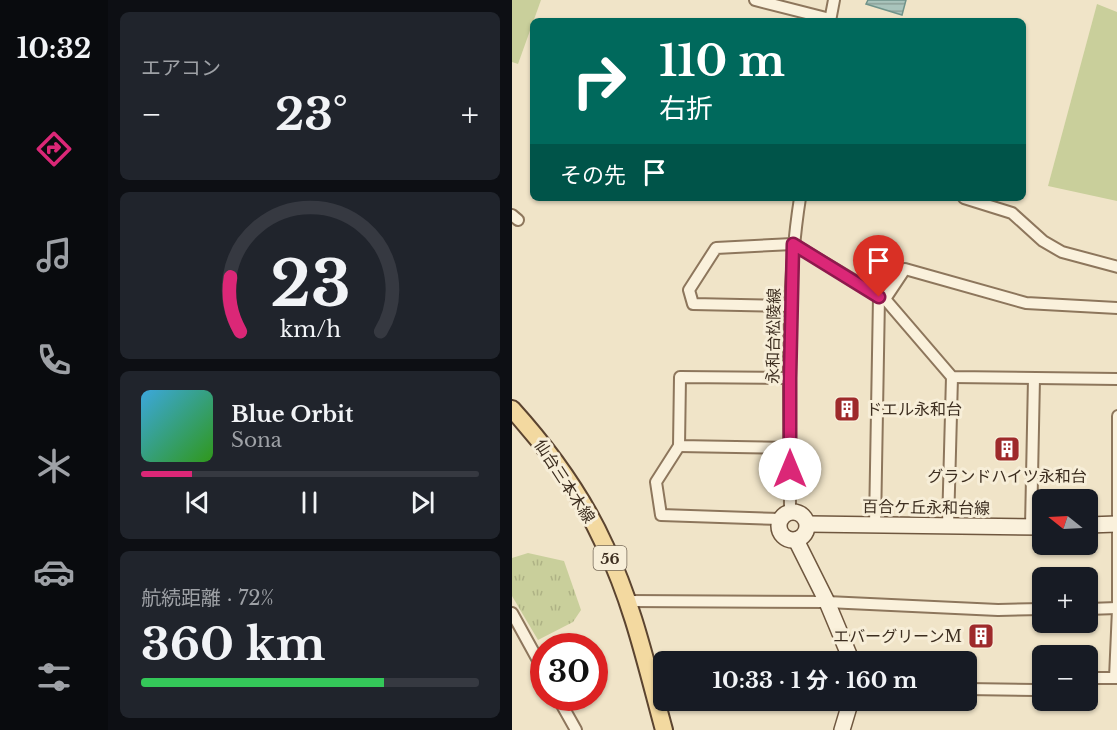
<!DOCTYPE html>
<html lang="ja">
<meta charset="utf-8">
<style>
body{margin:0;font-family:"Libre Baskerville","Noto Sans JP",serif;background:#20242c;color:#f1f3f6;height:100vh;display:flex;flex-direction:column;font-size:22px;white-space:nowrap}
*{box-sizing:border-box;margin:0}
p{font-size:20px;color:#9ea1a6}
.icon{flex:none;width:33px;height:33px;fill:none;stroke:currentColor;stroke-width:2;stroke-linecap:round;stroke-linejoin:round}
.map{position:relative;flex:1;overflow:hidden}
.details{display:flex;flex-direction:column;gap:12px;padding:12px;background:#0d0f14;width:404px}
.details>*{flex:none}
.guide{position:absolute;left:18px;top:18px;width:496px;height:183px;border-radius:9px;box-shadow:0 2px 4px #0004;background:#00695c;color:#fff;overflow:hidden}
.needle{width:39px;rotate:288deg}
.fabs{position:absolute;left:520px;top:489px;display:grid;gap:12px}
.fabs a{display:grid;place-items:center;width:66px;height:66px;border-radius:9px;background:#171b24;box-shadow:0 2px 4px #0004;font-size:30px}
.speed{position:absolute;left:18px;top:633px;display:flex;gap:12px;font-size:30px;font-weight:700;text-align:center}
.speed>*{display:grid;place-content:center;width:78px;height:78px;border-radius:50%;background:#171b24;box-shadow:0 2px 4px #0004;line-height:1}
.speed .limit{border:9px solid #d22;background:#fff;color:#111}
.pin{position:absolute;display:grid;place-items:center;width:51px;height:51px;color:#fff;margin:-62px -26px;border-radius:50% 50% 50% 0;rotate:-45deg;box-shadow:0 0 6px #0007}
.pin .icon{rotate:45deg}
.me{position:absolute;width:66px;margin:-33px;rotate:0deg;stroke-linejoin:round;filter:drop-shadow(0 0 4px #0008)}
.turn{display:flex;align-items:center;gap:21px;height:126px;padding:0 30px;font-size:27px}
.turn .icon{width:78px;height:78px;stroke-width:2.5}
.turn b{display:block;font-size:42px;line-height:51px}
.then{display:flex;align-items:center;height:57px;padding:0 30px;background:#0003;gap:12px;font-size:22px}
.big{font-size:45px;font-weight:700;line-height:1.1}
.details .tile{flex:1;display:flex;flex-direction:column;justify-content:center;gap:9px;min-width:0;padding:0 21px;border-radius:9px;background:#20242c}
.details .dial{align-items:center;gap:0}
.dial svg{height:156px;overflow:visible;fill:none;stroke:#363941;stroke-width:7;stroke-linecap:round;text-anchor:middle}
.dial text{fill:#f1f3f6;stroke:none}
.song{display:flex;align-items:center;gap:18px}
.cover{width:72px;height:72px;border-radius:9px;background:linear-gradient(135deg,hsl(200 70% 55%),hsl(110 70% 35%))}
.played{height:6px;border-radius:3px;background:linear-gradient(90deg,#db2777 15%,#363941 15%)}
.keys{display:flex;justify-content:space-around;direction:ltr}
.heat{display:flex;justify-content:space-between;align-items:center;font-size:33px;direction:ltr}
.charge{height:9px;border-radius:4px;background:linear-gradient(90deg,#34c759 72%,#363941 0)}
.trip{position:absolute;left:141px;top:651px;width:324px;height:60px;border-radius:9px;background:#171b24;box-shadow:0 2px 4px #0004;font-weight:700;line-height:60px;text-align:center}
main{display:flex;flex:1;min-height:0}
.dock{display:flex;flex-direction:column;width:108px;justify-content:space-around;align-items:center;background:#090b0e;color:#9ea1a6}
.dock .icon{width:42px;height:42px}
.dock .selected{color:#db2777}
.dock b{font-size:27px;color:#f1f3f6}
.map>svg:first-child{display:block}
.grass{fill:url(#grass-tufts)}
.pitch{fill:#c9cf9b}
.water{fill:url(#water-rules);stroke:#6f938a;stroke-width:1.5}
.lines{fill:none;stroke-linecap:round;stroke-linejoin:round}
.street-casing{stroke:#8d765c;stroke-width:14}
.secondary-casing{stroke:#6f573f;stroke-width:18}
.primary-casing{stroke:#5b4430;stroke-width:20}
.street{stroke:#faf1dc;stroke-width:10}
.secondary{stroke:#faf1dc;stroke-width:15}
.primary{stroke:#f3d9a0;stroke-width:16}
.route-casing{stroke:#8e194d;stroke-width:15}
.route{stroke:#db2777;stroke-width:10}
.labels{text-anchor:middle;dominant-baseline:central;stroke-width:6;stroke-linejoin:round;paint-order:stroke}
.shield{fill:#f7eed8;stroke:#756857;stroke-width:1.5}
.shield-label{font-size:15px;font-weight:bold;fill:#3d2e20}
.street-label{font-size:16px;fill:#3d2e20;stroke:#f7eed8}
.poi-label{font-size:16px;fill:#3d2e20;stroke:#f7eed8;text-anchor:start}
</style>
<main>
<nav class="dock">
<b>10:32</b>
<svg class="icon selected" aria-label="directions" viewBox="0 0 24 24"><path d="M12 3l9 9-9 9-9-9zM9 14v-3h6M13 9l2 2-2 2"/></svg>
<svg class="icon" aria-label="music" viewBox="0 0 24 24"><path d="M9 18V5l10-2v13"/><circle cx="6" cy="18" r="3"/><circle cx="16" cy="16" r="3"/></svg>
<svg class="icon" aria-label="phone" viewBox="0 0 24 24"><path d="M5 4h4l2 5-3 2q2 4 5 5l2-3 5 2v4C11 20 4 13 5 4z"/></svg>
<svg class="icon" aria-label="climate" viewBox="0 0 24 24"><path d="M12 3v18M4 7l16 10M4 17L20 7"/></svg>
<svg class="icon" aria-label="car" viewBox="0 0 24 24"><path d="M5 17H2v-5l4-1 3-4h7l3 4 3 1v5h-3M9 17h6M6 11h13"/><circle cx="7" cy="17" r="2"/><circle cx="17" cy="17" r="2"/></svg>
<svg class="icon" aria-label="filters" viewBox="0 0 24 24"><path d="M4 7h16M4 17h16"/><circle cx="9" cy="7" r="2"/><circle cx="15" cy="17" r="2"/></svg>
</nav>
<section class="details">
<div class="tile"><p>エアコン</p>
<div class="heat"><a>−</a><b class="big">23°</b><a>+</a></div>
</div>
<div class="tile dial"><svg viewBox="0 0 100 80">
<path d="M14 69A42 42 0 1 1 86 69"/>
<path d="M14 69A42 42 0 0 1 9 41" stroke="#db2777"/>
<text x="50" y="56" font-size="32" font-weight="700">23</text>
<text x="50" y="72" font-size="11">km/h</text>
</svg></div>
<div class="tile">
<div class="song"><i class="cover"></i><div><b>Blue Orbit</b><p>Sona</p></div></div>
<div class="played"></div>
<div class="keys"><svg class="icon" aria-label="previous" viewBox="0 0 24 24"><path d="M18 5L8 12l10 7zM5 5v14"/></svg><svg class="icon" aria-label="pause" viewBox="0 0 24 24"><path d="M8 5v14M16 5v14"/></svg><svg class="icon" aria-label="next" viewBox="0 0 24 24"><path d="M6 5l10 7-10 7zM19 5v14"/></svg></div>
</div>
<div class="tile"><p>航続距離 · 72%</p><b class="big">360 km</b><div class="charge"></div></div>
</section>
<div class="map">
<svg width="606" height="730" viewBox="0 0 606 730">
<defs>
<pattern id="grass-tufts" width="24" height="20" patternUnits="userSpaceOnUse" patternTransform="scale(1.5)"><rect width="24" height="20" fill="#c9cf9b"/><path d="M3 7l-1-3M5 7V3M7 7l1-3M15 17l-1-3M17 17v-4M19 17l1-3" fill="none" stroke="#aeb285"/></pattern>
<pattern id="water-rules" width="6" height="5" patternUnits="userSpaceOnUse" patternTransform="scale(1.5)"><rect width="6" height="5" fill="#a9c4bc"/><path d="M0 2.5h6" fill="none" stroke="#8ba098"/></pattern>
</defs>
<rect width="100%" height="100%" fill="#f0e4c8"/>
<polygon class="grass" points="16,553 52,561 69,610 61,622 26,640 0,596 0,558"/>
<g class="pitch">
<polygon points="0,0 29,0 6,64 0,62"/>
<polygon points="585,4 605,12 605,201 536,186"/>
</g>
<polygon class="water" points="356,0 394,0 390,15 354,4"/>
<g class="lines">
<defs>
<g id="street">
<polyline points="243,0 318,19"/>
<polyline points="318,21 322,0"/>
<polyline points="452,198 500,213 531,241 550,252 606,267"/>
<polyline points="0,215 6,220"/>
<polyline points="373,299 393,269 514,303 606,308"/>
<polyline points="280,306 181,304 177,290 204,248 281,244 373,299 440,377 606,379"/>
<polyline points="278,378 168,377 167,446 278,448"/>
<polyline points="606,416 606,607"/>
<polyline points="167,446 144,482 149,515 268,519"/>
<path d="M 278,511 C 278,409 272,299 288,198"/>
<polyline points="363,525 367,297"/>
<polyline points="436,526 440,377"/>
<polyline points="519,527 522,378"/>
<polyline points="116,601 315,602 486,610 531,609"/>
<polyline points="576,609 606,608"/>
<polyline points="0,613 32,671"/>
<polyline points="576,678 606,678"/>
<polyline points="603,678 606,609"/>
<polyline points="139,683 152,683"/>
<polyline points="454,689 523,690 531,687"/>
<polyline points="46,698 64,730"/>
</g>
<g id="secondary">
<circle cx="281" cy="526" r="14"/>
<polyline points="296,524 531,527"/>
<polyline points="576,525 606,524"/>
<polyline points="284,540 315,602 340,662"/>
<polyline points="330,730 339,700"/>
</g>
<path id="primary" d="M 0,409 C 37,450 70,495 93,546 C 121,604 135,668 152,730"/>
</defs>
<use href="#street" class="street-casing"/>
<use href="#secondary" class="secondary-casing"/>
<use href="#primary" class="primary-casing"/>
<use href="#street" class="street"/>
<use href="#secondary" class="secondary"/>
<use href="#primary" class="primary"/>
</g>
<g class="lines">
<defs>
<polyline id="route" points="278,469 278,378 281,244 367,297"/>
</defs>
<use href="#route" class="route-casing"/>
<use href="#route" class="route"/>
</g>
<defs>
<symbol id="building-square" viewBox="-11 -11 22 22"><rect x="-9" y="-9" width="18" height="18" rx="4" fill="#9e2a2b" stroke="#f7eed8"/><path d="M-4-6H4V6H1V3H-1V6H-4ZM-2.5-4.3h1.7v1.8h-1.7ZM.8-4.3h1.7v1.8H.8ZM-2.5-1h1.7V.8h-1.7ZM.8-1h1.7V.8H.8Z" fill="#fff"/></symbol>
</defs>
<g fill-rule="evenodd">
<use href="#building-square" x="320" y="394" width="30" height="30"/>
<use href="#building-square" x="480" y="434" width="30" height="30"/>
<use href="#building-square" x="454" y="621" width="30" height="30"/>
</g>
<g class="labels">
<rect class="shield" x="81.5" y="546" width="33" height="24" rx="4.5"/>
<g class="shield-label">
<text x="98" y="558">56</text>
</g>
<g class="street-label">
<text transform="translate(261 336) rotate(-89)">永和台松陵線</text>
<text transform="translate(53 481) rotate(57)">仙台三本木線</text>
<text transform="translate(414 507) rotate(1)">百合ケ丘永和台線</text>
</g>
<g class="poi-label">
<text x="354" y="409">ドエル永和台</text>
<text x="495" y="476" text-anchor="middle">グランドハイツ永和台</text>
<text x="450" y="636" text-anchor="end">エバーグリーンM</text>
</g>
</g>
</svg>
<div class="fabs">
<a><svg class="needle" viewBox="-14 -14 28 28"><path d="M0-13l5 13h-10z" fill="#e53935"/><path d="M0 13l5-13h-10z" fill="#9ea1a6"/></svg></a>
<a>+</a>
<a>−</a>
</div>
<div class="speed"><div class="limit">30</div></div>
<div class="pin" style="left:367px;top:297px;background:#d93025"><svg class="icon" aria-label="arrive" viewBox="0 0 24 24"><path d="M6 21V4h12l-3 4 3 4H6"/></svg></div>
<svg class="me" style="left:278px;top:469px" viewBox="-20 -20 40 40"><circle r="19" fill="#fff"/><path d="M0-13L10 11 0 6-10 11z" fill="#db2777"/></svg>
<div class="trip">10:33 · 1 分 · 160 m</div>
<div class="guide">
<div class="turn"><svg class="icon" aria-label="right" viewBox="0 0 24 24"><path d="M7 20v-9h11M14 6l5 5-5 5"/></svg><div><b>110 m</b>右折</div></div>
<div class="then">その先<svg class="icon" aria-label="arrive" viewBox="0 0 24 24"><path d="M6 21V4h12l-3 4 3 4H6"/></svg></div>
</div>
</div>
</main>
